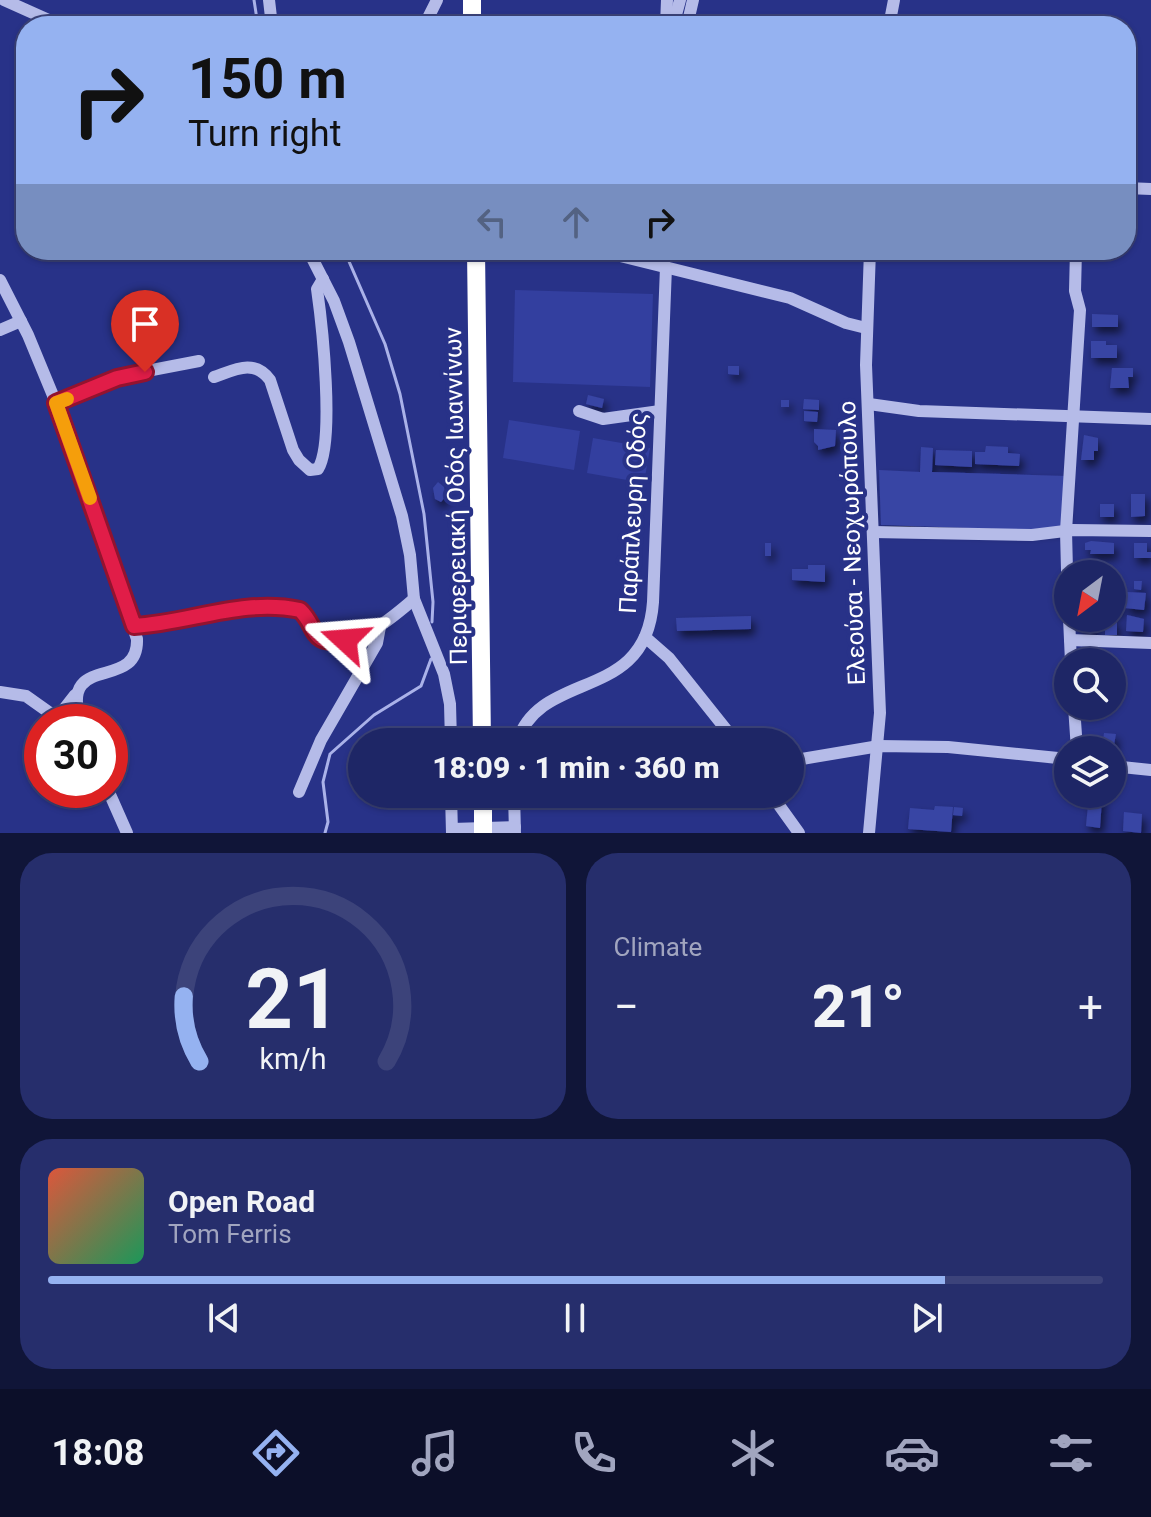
<!DOCTYPE html>
<meta charset="utf-8">
<style>
body{margin:0;font-family:Roboto,sans-serif;background:#262e6c;color:#f1f3f6;height:100vh;display:flex;flex-direction:column;font-size:30px;white-space:nowrap}
*{box-sizing:border-box;margin:0}
p{font-size:26px;color:#a1a5bf}
.icon{flex:none;width:44px;height:44px;fill:none;stroke:currentColor;stroke-width:2;stroke-linecap:round;stroke-linejoin:round}
.map{position:relative;height:833px;overflow:hidden}
.details{display:flex;flex-direction:column;gap:20px;padding:20px;background:#101538;flex:1}
.details>*{flex:none}
.banner{position:absolute;left:16px;top:16px;width:1120px;height:244px;border-radius:32px;box-shadow:0 2px 6px #0004,0 0 0 2px #3c437a;background:#95b2f1;color:#111;overflow:hidden}
.needle{width:52px;rotate:212deg}
.buttons{position:absolute;left:1054px;top:560px;display:grid;gap:16px}
.buttons a{display:grid;place-items:center;width:72px;height:72px;border-radius:50%;background:#1e2666;box-shadow:0 2px 6px #0004,0 0 0 2px #3c437a;font-size:40px}
.speed{position:absolute;left:24px;top:704px;display:flex;gap:16px;font-size:40px;font-weight:700;text-align:center}
.speed>*{display:grid;place-content:center;width:104px;height:104px;border-radius:50%;background:#1e2666;box-shadow:0 2px 6px #0004,0 0 0 2px #3c437a;line-height:1}
.speed .limit{border:12px solid #d22;background:#fff;color:#111}
.pin{position:absolute;display:grid;place-items:center;width:68px;height:68px;color:#fff;margin:-82px -34px;border-radius:50% 50% 50% 0;rotate:-45deg;box-shadow:0 0 8px #0007}
.pin .icon{rotate:45deg}
.me{position:absolute;width:88px;margin:-44px;rotate:289deg;stroke-linejoin:round;filter:drop-shadow(0 0 6px #0008)}
.turn{display:flex;align-items:center;gap:28px;height:168px;padding:0 40px;font-size:36px}
.turn .icon{width:104px;height:104px;stroke-width:2.5}
.turn b{display:block;font-size:56px;line-height:68px}
.lanes{display:flex;align-items:center;height:76px;padding:0 40px;background:#0003;justify-content:center;gap:40px;direction:ltr}
.lanes .off{opacity:.35}
.big{font-size:60px;font-weight:800;line-height:1.1}
.details .card{flex:1;display:flex;flex-direction:column;justify-content:center;gap:12px;min-width:0;padding:0 28px;border-radius:32px;background:#262e6c}
.details .dial{align-items:center;gap:0}
.dial svg{height:208px;overflow:visible;fill:none;stroke:#3c437a;stroke-width:7;stroke-linecap:round;text-anchor:middle}
.dial text{fill:#f1f3f6;stroke:none}
.song{display:flex;align-items:center;gap:24px}
.cover{width:96px;height:96px;border-radius:12px;background:linear-gradient(135deg,hsl(10 70% 55%),hsl(150 70% 35%))}
.played{height:8px;border-radius:4px;background:linear-gradient(90deg,#95b2f1 85%,#3c437a 85%)}
.keys{display:flex;justify-content:space-around;direction:ltr}
.heat{display:flex;justify-content:space-between;align-items:center;font-size:44px;direction:ltr}
.details .tiles{flex:1;display:grid;gap:20px;grid-template-columns:1fr 1fr}
.card:last-child{grid-column:span 2}
.trip{position:absolute;left:348px;top:728px;width:456px;height:80px;border-radius:40px;background:#1e2666;box-shadow:0 2px 6px #0004,0 0 0 2px #3c437a;font-weight:800;line-height:80px;text-align:center}
.dock{display:flex;height:128px;justify-content:space-around;align-items:center;background:#0c0f29;color:#a1a5bf}
.dock .icon{width:56px;height:56px}
.dock .current{color:#95b2f1}
.dock b{font-size:36px;color:#f1f3f6}
.map>svg:first-child{display:block}
.green{fill:#333f9f}
.lines{fill:none;stroke-linecap:round;stroke-linejoin:round}
.stream{stroke:#aab2e9;stroke-width:3}
.building{fill:#3945a4;filter:url(#shadow)}
.minor{stroke:#b5bbe8;stroke-width:12}
.highway{stroke:#fff;stroke-width:18}
.highway-bridge{stroke:#fff;stroke-width:18}
.route-casing{stroke:#92132f;stroke-width:20}
.route{stroke:#e11d48;stroke-width:14}
.slow{stroke:#f59e0b;stroke-width:14}
.labels{text-anchor:middle;dominant-baseline:central;stroke-width:8;stroke-linejoin:round;paint-order:stroke}
.street-label{font-size:24px;fill:#fff;stroke:#283288}
</style>
<div class="map">
<svg width="1151" height="833" viewBox="0 0 1151 833">
<defs>
<filter id="shadow"><feDropShadow dx="3.5" dy="6" stdDeviation="4" flood-color="#0009"/></filter>
</defs>
<rect width="100%" height="100%" fill="#283288"/>
<g class="green">
<polygon points="515,290 653,294 650,387 513,382"/>
<polygon points="509,420 580,431 574,470 503,458"/>
<polygon points="593,438 650,448 644,483 587,473"/>
</g>
<g class="lines">
<g class="stream">
<polyline points="254,0 258,26"/>
<polyline points="344,250 385,344 400,394 424,514 433,602 432,622"/>
<polyline points="325,833 328,822 323,782 330,754 374,715 421,686 431,659"/>
</g>
</g>
<g class="building">
<polygon points="1092,314 1118,315 1118,327 1092,327"/>
<polygon points="1091,341 1106,341 1106,345 1117,345 1117,358 1091,358"/>
<polygon points="728,366 739,366 739,375 728,374"/>
<polygon points="1112,368 1133,368 1133,377 1128,377 1129,388 1110,388"/>
<polygon points="588,395 604,399 602,408 586,404"/>
<polygon points="804,399 819,400 819,410 803,409"/>
<rect x="781" y="400" width="8" height="7"/>
<polygon points="804,411 818,412 817,422 804,421"/>
<polygon points="814,429 836,430 835,446 818,450 818,446 814,442"/>
<polygon points="1084,435 1098,438 1098,451 1094,451 1094,460 1081,460"/>
<polygon points="986,446 1008,447 1008,453 1020,454 1019,466 975,464 975,452 985,452"/>
<polygon points="921,447 933,448 932,472 1066,476 1063,527 1026,530 881,525 879,470 920,472"/>
<polygon points="936,450 972,451 972,467 935,465"/>
<polygon points="438,482 444,487 446,496 441,502 435,499 433,488"/>
<polygon points="1131,494 1145,494 1145,516 1131,517"/>
<rect x="1100" y="504" width="14" height="13"/>
<polygon points="1091,541 1114,543 1114,554 1090,554 1091,550 1085,550 1085,543"/>
<rect x="765" y="543" width="6" height="13"/>
<polygon points="1134,543 1147,543 1147,552 1151,552 1151,558 1134,558"/>
<polygon points="808,565 825,565 825,582 792,580 792,569 808,569"/>
<polygon points="1134,581 1142,581 1141,590 1134,589"/>
<polygon points="1127,592 1146,593 1144,610 1125,608"/>
<rect x="1112" y="602" width="7" height="10"/>
<polygon points="1127,615 1144,619 1143,632 1126,631"/>
<polygon points="751,616 751,629 677,631 676,618"/>
<polygon points="1081,618 1092,618 1092,622 1096,622 1096,631 1079,631"/>
<polygon points="1105,618 1113,618 1114,622 1117,622 1117,635 1105,635"/>
<polygon points="1104,733 1116,734 1113,750 1102,750"/>
<polygon points="1089,795 1102,799 1100,828 1086,826"/>
<polygon points="935,806 953,807 951,832 908,829 910,808 934,810"/>
<polygon points="954,807 963,808 962,816 953,815"/>
<polygon points="1124,812 1142,814 1141,833 1123,831"/>
</g>
<g class="lines">
<g class="minor">
<polyline points="4,0 62,26"/>
<polyline points="269,0 272,26"/>
<polyline points="424,26 437,0"/>
<polyline points="666,26 667,0"/>
<polyline points="673,26 680,0"/>
<polyline points="687,26 693,0"/>
<polyline points="889,26 894,0"/>
<polyline points="1126,188 1151,189"/>
<polyline points="308,250 334,301 349,342 402,516 410,555 414,599 444,674 450,704 451,742"/>
<polyline points="596,250 790,298 846,323 866,328"/>
<path d="M 0,280 L 28,335 L 66,427 L 137,639 C 139,693 58,651 81,722"/>
<polyline points="0,330 21,321"/>
<path d="M 214,377 C 234,370 254,358 270,380 L 293,450 L 299,460 L 310,470 L 318,469 C 335,442 322,324 317,289 L 323,279"/>
<polyline points="56,403 126,375 199,361"/>
<polyline points="869,404 919,411 1151,419"/>
<polyline points="579,411 603,419 660,411"/>
<polyline points="873,532 1032,535 1073,530 1151,531"/>
<polyline points="1068,610 1066,531 1080,310 1075,291 1076,250"/>
<polyline points="1069,618 1071,662"/>
<path d="M 134,626 C 190,623 243,598 300,610 C 308,617 308,630 317,636 C 348,657 392,618 414,599"/>
<polyline points="645,637 669,658 736,742"/>
<polyline points="1070,640 1151,643"/>
<polyline points="0,692 26,696 57,718 75,695"/>
<polyline points="1074,706 1077,750"/>
<path d="M 517,742 C 541,668 646,704 653,602 L 666,267"/>
<polyline points="790,761 879,746 948,747 1068,759"/>
<polyline points="1112,766 1151,770"/>
<polyline points="108,790 127,833"/>
<polyline points="299,792 321,740 377,643 380,627"/>
<polyline points="451,794 452,833"/>
<polyline points="514,794 515,833"/>
<polyline points="771,794 799,833"/>
<polyline points="452,829 515,827"/>
<polyline points="869,833 880,713 866,365 870,250"/>
</g>
<g class="highway">
<polyline points="472,0 472,26"/>
<polyline points="476,250 482,742"/>
<polyline points="483,794 483,823"/>
</g>
<polyline class="highway-bridge" points="483,833 483,823"/>
</g>
<g class="lines">
<defs>
<path id="route" d="M 145,372 L 117,378 L 56,403 L 134,626 C 190,623 243,598 300,610 C 318,627 309,646 345,640"/>
</defs>
<use href="#route" class="route-casing"/>
<use href="#route" class="route"/>
<polyline class="slow" points="67,399 56,403 90,498"/>
</g>
<g class="labels">
<g class="street-label">
<text transform="translate(456 496) rotate(-91)">Περιφερειακή Οδός Ιωαννίνων</text>
<text transform="translate(633 513) rotate(-87)">Παράπλευρη Οδός</text>
<text transform="translate(852 543) rotate(-92)">Ελεούσα - Νεοχωρόπουλο</text>
</g>
</g>
</svg>
<div class="buttons">
<a><svg class="needle" viewBox="-14 -14 28 28"><path d="M0-13l5 13h-10z" fill="#e53935"/><path d="M0 13l5-13h-10z" fill="#a1a5bf"/></svg></a>
<a><svg class="icon" aria-label="search" viewBox="0 0 24 24"><circle cx="10" cy="10" r="6"/><path d="M15 15l6 6"/></svg></a>
<a><svg class="icon" aria-label="layers" viewBox="0 0 24 24"><path d="M12 4l9 5-9 5-9-5zM3 14l9 5 9-5"/></svg></a>
</div>
<div class="speed"><div class="limit">30</div></div>
<div class="pin" style="left:145px;top:372px;background:#d93025"><svg class="icon" aria-label="arrive" viewBox="0 0 24 24"><path d="M6 21V4h12l-3 4 3 4H6"/></svg></div>
<svg class="me" style="left:345px;top:640px" viewBox="-20 -20 40 40"><path d="M0-17L14 15 0 8-14 15z" fill="#e11d48" stroke="#fff" stroke-width="4"/></svg>
<div class="trip">18:09 · 1 min · 360 m</div>
<div class="banner">
<div class="turn"><svg class="icon" aria-label="right" viewBox="0 0 24 24"><path d="M7 20v-9h11M14 6l5 5-5 5"/></svg><div><b>150 m</b>Turn right</div></div>
<div class="lanes"><svg class="icon off" aria-label="left" viewBox="0 0 24 24"><path d="M17 20v-9H6M10 6l-5 5 5 5"/></svg><svg class="icon off" aria-label="ahead" viewBox="0 0 24 24"><path d="M12 20V5M6 11l6-6 6 6"/></svg><svg class="icon" aria-label="right" viewBox="0 0 24 24"><path d="M7 20v-9h11M14 6l5 5-5 5"/></svg></div>
</div>
</div>
<section class="details">
<div class="tiles">
<div class="card dial"><svg viewBox="0 0 100 80">
<path d="M14 69A42 42 0 1 1 86 69"/>
<path d="M14 69A42 42 0 0 1 8 44" stroke="#95b2f1"/>
<text x="50" y="56" font-size="32" font-weight="700">21</text>
<text x="50" y="72" font-size="11">km/h</text>
</svg></div>
<div class="card"><p>Climate</p>
<div class="heat"><a>−</a><b class="big">21°</b><a>+</a></div>
</div>
<div class="card">
<div class="song"><i class="cover"></i><div><b>Open Road</b><p>Tom Ferris</p></div></div>
<div class="played"></div>
<div class="keys"><svg class="icon" aria-label="previous" viewBox="0 0 24 24"><path d="M18 5L8 12l10 7zM5 5v14"/></svg><svg class="icon" aria-label="pause" viewBox="0 0 24 24"><path d="M8 5v14M16 5v14"/></svg><svg class="icon" aria-label="next" viewBox="0 0 24 24"><path d="M6 5l10 7-10 7zM19 5v14"/></svg></div>
</div>
</div>
</section>
<nav class="dock">
<b>18:08</b>
<svg class="icon current" aria-label="directions" viewBox="0 0 24 24"><path d="M12 3l9 9-9 9-9-9zM9 14v-3h6M13 9l2 2-2 2"/></svg>
<svg class="icon" aria-label="music" viewBox="0 0 24 24"><path d="M9 18V5l10-2v13"/><circle cx="6" cy="18" r="3"/><circle cx="16" cy="16" r="3"/></svg>
<svg class="icon" aria-label="phone" viewBox="0 0 24 24"><path d="M5 4h4l2 5-3 2q2 4 5 5l2-3 5 2v4C11 20 4 13 5 4z"/></svg>
<svg class="icon" aria-label="climate" viewBox="0 0 24 24"><path d="M12 3v18M4 7l16 10M4 17L20 7"/></svg>
<svg class="icon" aria-label="car" viewBox="0 0 24 24"><path d="M5 17H2v-5l4-1 3-4h7l3 4 3 1v5h-3M9 17h6M6 11h13"/><circle cx="7" cy="17" r="2"/><circle cx="17" cy="17" r="2"/></svg>
<svg class="icon" aria-label="filters" viewBox="0 0 24 24"><path d="M4 7h16M4 17h16"/><circle cx="9" cy="7" r="2"/><circle cx="15" cy="17" r="2"/></svg>
</nav>
